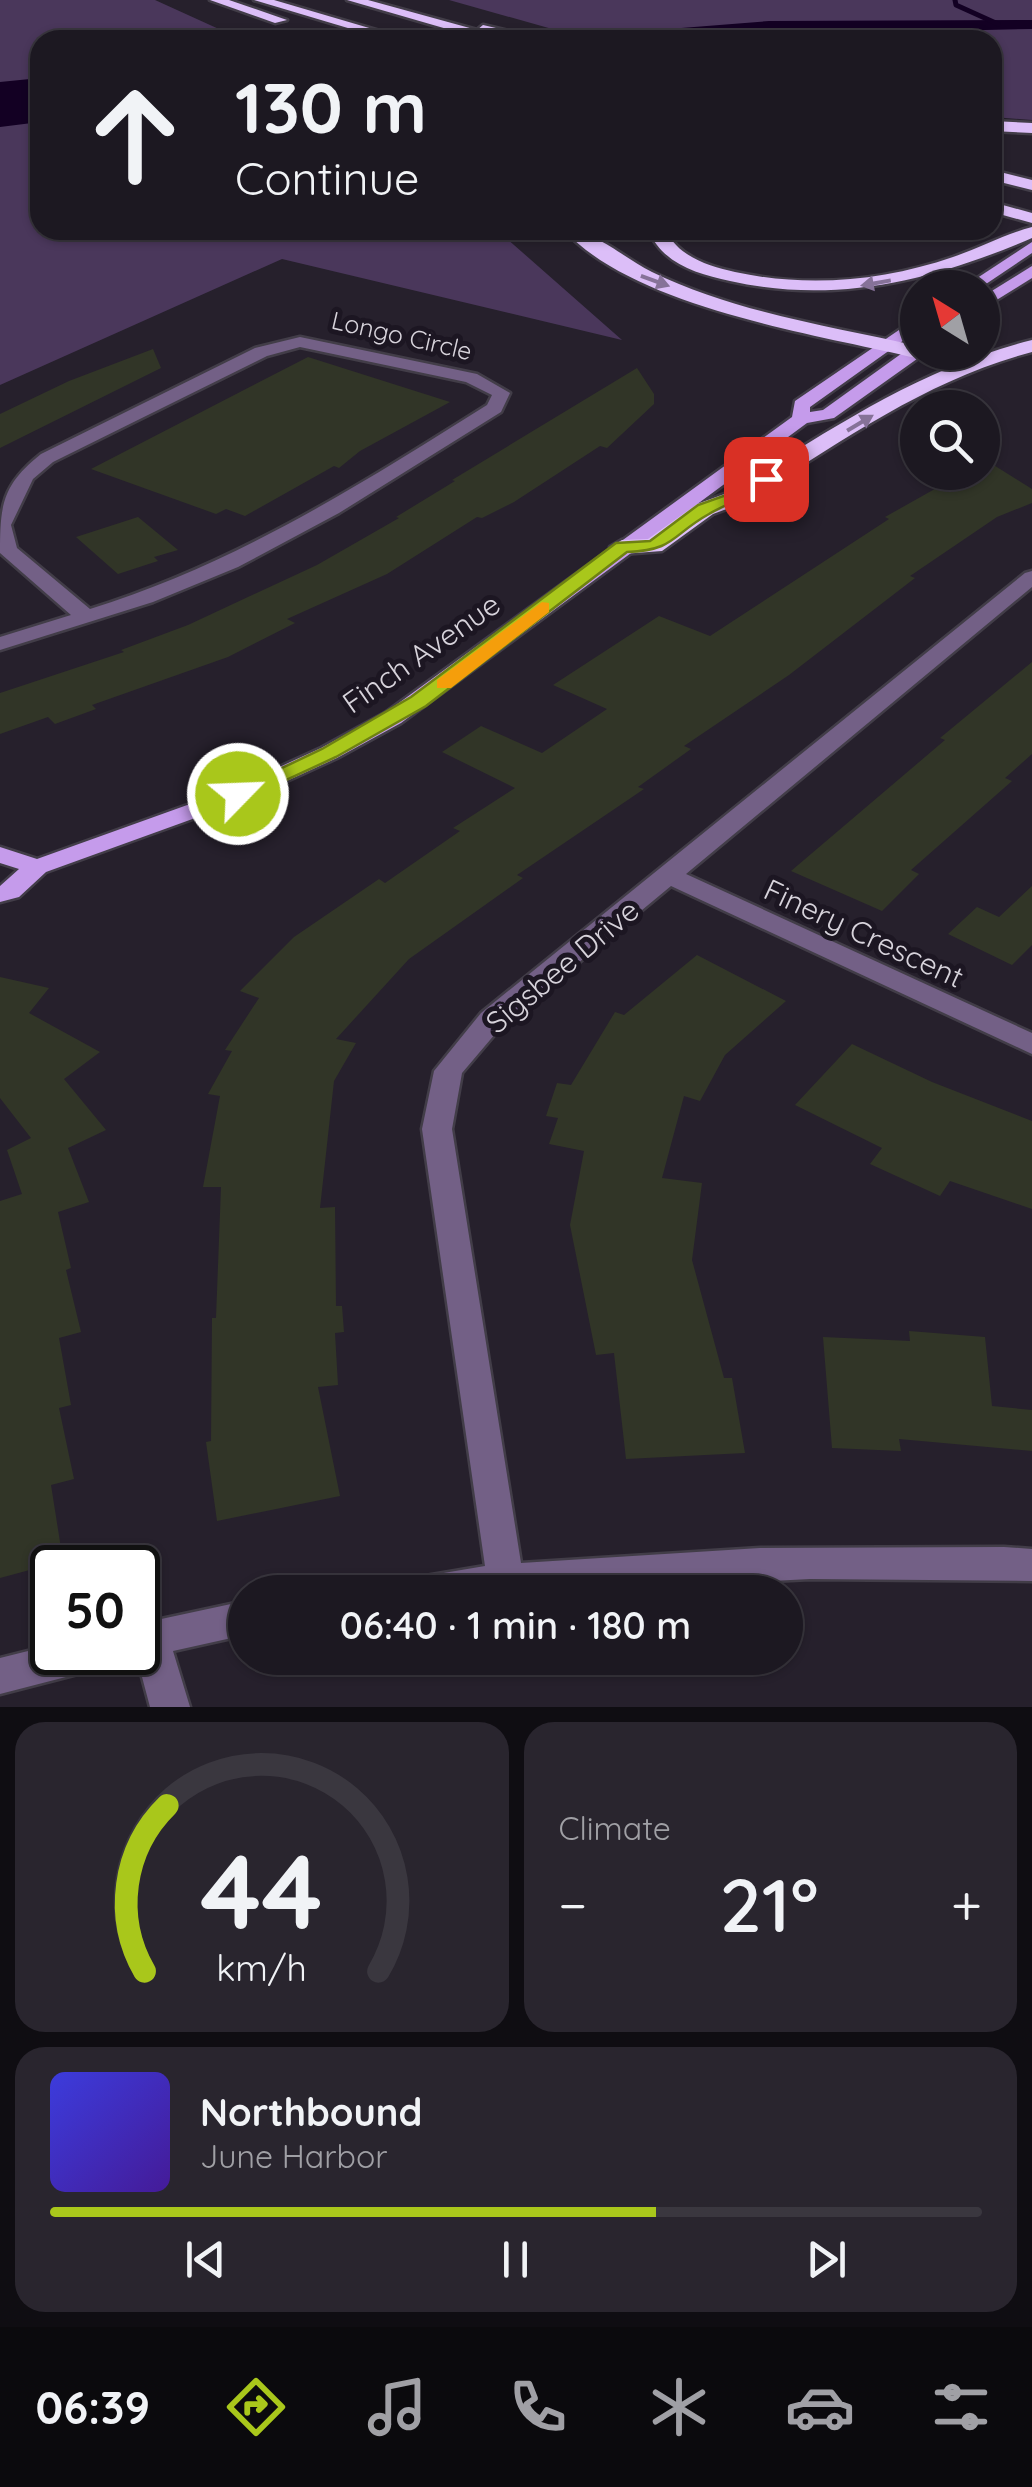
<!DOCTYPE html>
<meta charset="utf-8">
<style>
body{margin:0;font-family:Quicksand,sans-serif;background:#29252e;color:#f1f3f6;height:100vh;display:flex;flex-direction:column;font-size:38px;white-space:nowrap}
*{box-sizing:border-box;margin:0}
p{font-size:32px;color:#a0a0a5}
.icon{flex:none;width:55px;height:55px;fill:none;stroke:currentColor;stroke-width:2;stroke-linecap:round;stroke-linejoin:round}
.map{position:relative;height:1707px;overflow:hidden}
.details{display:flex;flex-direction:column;gap:15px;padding:15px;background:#0f0d12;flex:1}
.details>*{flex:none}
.guide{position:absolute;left:30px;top:30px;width:972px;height:210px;border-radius:30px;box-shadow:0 2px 8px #0004,0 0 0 2px #3a373f;background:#1c1821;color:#f1f3f6;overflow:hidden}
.needle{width:65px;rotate:323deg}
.buttons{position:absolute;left:900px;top:270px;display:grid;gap:20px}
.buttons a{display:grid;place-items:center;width:100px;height:100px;border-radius:50%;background:#1c1821;box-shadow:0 2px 8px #0004,0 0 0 2px #3a373f;font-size:50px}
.speed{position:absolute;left:30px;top:1545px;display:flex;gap:20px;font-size:50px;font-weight:700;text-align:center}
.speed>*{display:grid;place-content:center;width:130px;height:130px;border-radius:50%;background:#1c1821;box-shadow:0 2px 8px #0004,0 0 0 2px #3a373f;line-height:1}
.speed .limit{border:5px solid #111;border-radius:15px;background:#fff;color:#111}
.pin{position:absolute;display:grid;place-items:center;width:85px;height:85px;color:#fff;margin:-42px;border-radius:20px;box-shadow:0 5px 15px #0006}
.me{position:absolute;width:110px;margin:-55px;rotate:66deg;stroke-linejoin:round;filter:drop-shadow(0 0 8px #0008)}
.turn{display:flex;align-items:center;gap:35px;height:210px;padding:0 40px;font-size:45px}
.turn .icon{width:130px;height:130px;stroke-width:2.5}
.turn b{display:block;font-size:70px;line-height:85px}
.big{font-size:75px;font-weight:600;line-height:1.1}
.details .tile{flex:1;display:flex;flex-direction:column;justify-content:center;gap:15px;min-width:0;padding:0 35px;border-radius:30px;background:#29252e}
.details .dial{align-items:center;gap:0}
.dial svg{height:260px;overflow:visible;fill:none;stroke:#3a373f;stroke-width:7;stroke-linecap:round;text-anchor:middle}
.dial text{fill:#f1f3f6;stroke:none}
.song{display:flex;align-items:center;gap:30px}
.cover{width:120px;height:120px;border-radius:15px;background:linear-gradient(135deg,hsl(240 70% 55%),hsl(260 70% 35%))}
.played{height:10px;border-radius:5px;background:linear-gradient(90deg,#a9c71b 65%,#3a373f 65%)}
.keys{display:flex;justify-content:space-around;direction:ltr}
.heat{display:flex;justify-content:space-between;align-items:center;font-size:55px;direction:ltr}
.details .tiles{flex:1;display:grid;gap:15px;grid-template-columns:1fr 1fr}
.tile:last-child{grid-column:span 2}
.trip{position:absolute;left:228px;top:1575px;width:575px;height:100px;border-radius:50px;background:#1c1821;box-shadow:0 2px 8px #0004,0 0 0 2px #3a373f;font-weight:600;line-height:100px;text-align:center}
.menu{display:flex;height:160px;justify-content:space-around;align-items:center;background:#0b0a0d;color:#a0a0a5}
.menu .icon{width:70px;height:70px}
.menu .selected{color:#a9c71b}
.menu b{font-size:45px;color:#f1f3f6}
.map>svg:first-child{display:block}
.green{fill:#4a375b}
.water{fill:#130023}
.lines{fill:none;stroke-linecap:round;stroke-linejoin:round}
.stream{stroke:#130023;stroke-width:5}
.building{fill:#313527}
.minor-casing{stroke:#423d48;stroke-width:5}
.major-casing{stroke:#423d48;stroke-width:5}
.highway-casing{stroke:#423d48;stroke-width:5}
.minor{fill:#736086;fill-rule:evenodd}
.major{fill:#c59beb;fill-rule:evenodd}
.highway{fill:#dcbef8;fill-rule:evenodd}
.oneway{fill:#867298}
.route{fill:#a9c71b;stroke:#6e8112;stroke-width:2.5}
.slow{fill:#f59e0b}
.labels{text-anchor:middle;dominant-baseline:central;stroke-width:10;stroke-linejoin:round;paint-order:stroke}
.far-street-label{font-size:25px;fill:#d7d3db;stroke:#1c1622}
.street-label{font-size:30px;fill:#d7d3db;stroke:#1c1622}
</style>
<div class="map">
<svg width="1032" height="1707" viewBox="0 0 1032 1707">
<rect width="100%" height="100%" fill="#26202c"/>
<g class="green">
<polygon points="0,0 155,0 243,40 40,40 40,230 497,230 622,340 282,259 0,385"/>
<polygon points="449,0 1032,0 1032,120 993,117 992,40 591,40"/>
</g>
<g class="water">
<polygon points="1032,20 1032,29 529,40 769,21"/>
<polygon points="40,78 40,122 0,127 0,82"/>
</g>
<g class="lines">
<polyline class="stream" points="955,0 956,5 998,24"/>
</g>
<g class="building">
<polygon points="153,349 161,368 0,448 0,414 69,381"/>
<polygon points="308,357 450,402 360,451 339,468 334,466 245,516 226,509 216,514 91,469"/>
<polygon points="637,368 654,394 654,404 607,448 600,446 514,502 482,518 477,517 387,574 287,619 295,623 228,657 92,705 96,709 55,724 48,717 0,734 0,693 124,652 121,650 188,625 317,565 399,518 396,517 455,481 452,480"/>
<polygon points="992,464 1032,489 1032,503 997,517 910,576 915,578 789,675 684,746 691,749 638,787 644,789 517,875 523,878 409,959 336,1039 356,1043 334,1081 320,1208 335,1207 336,1306 342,1306 344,1332 335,1333 338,1385 318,1387 340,1496 217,1521 206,1442 211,1441 212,1318 216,1318 221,1187 203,1187 220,1096 208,1094 232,1051 225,1050 259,998 240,991 294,937 379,879 385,883 460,831 453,828 515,788 442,752 481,726 542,753 607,709 553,685 659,616 710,636 889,519 885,517 949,481 942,477 982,472 982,467"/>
<polygon points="138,517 178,550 154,557 158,561 118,574 76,537"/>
<polygon points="1032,662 1032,754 1005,778 1012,781 911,870 919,874 882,911 791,871 945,740 940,738"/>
<polygon points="1032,886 1032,945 1012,965 948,934 977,907 999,917"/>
<polygon points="697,955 786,1001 725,1055 700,1101 684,1096 662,1178 702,1183 692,1260 724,1378 732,1378 745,1453 626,1459 614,1353 596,1355 570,1225 584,1151 549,1144 558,1118 546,1116 557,1083 571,1085 615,1012 624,1015"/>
<polygon points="0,977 49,988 29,1013 100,1052 64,1079 106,1130 68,1148 89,1202 58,1212 71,1268 66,1270 81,1332 59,1338 71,1405 59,1408 74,1479 51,1485 63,1561 0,1578 0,1201 22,1194 7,1150 31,1138 0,1098"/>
<polygon points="852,1044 932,1082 1032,1121 1032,1209 950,1181 940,1196 870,1164 882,1148 795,1105"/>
<polygon points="909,1331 985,1337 992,1406 1032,1410 1032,1451 899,1439 901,1451 832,1448 823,1337 910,1341"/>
</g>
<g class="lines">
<defs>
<g id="minor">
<path d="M 300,337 L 477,374 L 510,393 L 501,412 L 339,513 L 238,567 L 153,602 L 0,650 L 0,637 L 71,615 L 0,553 C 0,505 2,485 41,454 L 255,348 ZM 300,347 L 466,382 L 492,395 L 487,405 C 360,485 235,564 90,609 L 17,548 L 11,525 L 33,479 L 53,462 L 267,356 Z"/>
<polygon points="1032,571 1032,587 686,874 1032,1033 1032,1054 671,886 501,1027 462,1073 452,1129 521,1563 760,1548 1004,1547 1032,1549 1032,1581 810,1579 557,1592 397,1592 402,1580 485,1566 422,1129 434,1071 481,1013 1025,573"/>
<polygon points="245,1601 245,1635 173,1651 190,1707 150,1707 137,1658 124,1652 138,1652 138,1624"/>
<polygon points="52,1645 52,1652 112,1652 107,1665 93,1670 0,1694 0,1658"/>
</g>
<g id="major">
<polygon points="1032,242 1032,253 980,288 962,288"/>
<polygon points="1032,266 1032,278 982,309 982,297"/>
<polygon points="918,317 918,330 810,407 810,412 823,410 912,346 918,345 918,352 924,354 834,418 807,423 401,723 337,758 245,800 46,872 19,897 0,902 0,886 19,869 0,863 0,847 37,859 229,790 321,748 385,713 792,417 795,401"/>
</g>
<g id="highway">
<polygon points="210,0 229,0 287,20 275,23"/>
<polygon points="254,0 274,0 410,40 388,40"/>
<polygon points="347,0 368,0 477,30 483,25 547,40 485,40"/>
<polygon points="992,121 1032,123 1032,133 992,131"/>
<polygon points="992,170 1032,180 1032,190 992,180"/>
<polygon points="992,202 1032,213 1032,223 992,212"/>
<path d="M 1032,227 L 1032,238 C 934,280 836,305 730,281 C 697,274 663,264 648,230 L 666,230 C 678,257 709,266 735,272 C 808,288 883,281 953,257 C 980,248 1005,234 1032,227 Z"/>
<path d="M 564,230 C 596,230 623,258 652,272 C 734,312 829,326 918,346 L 918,352 L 926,352 L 916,358 C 815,334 636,308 564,230 Z"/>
<path d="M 1032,340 L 1032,352 C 925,380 836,445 743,503 L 713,514 L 662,551 L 622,554 L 610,547 L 622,540 L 648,539 L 697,504 L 727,493 C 826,433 918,368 1032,340 Z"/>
</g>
</defs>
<use href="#minor" class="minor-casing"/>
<use href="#major" class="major-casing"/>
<use href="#highway" class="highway-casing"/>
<use href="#minor" class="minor"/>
<use href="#major" class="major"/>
<use href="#highway" class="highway"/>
</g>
<defs><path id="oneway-solid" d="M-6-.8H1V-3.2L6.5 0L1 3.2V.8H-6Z" transform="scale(2.5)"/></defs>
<g class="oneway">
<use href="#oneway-solid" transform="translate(655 281) rotate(20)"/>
<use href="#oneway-solid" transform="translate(876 283) rotate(170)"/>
<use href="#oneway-solid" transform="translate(860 423) rotate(-31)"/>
</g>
<path class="route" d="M 766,474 L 773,476 L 773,483 C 752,496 729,502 709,514 C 671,535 676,550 627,552 L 426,706 L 336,757 L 245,799 L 238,801 L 227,794 L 322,749 L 411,697 L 616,543 L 650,541 L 698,505 L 729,494 Z"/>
<polygon class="slow" points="542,602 549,603 549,612 451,688 437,688 437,680"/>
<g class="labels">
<g class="far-street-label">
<text transform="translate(402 335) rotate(13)">Longo Circle</text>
</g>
<g class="street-label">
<text transform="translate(421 653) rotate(-35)">Finch Avenue</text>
<text transform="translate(864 933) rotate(25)">Finery Crescent</text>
<text transform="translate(562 966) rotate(-40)">Sigsbee Drive</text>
</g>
</g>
</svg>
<div class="buttons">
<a><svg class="needle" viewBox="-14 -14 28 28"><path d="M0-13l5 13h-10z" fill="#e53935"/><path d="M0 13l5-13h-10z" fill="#a0a0a5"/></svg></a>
<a><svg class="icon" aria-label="search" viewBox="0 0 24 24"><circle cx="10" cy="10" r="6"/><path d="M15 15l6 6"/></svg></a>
</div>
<div class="speed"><div class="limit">50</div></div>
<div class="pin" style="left:766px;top:479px;background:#d93025"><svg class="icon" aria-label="arrive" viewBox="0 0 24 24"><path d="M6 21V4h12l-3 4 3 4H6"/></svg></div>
<svg class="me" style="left:238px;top:794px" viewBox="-20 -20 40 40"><circle r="17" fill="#a9c71b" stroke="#fff" stroke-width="3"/><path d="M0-11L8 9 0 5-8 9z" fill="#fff"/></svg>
<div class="trip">06:40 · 1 min · 180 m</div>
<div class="guide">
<div class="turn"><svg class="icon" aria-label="ahead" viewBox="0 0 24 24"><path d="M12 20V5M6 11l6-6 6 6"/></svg><div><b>130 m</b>Continue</div></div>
</div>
</div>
<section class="details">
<div class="tiles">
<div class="tile dial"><svg viewBox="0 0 100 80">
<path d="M14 69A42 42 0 1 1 86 69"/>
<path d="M14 69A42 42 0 0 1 21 18" stroke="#a9c71b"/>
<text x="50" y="56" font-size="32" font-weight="700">44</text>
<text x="50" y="72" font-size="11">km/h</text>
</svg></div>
<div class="tile"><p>Climate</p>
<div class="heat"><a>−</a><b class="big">21°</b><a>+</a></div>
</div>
<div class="tile">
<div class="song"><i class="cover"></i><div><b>Northbound</b><p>June Harbor</p></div></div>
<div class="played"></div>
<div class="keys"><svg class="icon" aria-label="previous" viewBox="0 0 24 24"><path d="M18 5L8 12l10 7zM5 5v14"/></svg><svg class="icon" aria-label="pause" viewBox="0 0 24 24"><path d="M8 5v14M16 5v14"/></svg><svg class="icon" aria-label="next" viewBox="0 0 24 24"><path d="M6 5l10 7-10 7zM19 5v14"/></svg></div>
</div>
</div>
</section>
<nav class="menu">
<b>06:39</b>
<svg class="icon selected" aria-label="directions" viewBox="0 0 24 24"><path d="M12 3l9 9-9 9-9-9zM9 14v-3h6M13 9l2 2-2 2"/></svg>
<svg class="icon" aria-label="music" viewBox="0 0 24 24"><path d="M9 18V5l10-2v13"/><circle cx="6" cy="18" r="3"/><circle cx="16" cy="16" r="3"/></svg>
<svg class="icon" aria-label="phone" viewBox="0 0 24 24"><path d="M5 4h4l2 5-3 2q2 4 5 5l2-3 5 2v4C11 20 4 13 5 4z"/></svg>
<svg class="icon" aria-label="climate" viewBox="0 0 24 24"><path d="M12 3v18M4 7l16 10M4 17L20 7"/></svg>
<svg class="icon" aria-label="car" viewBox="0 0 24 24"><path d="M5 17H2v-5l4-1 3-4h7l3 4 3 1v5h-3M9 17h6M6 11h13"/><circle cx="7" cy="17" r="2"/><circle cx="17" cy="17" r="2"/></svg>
<svg class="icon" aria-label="filters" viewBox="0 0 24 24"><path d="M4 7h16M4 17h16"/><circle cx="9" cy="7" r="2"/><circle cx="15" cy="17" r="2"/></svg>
</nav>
